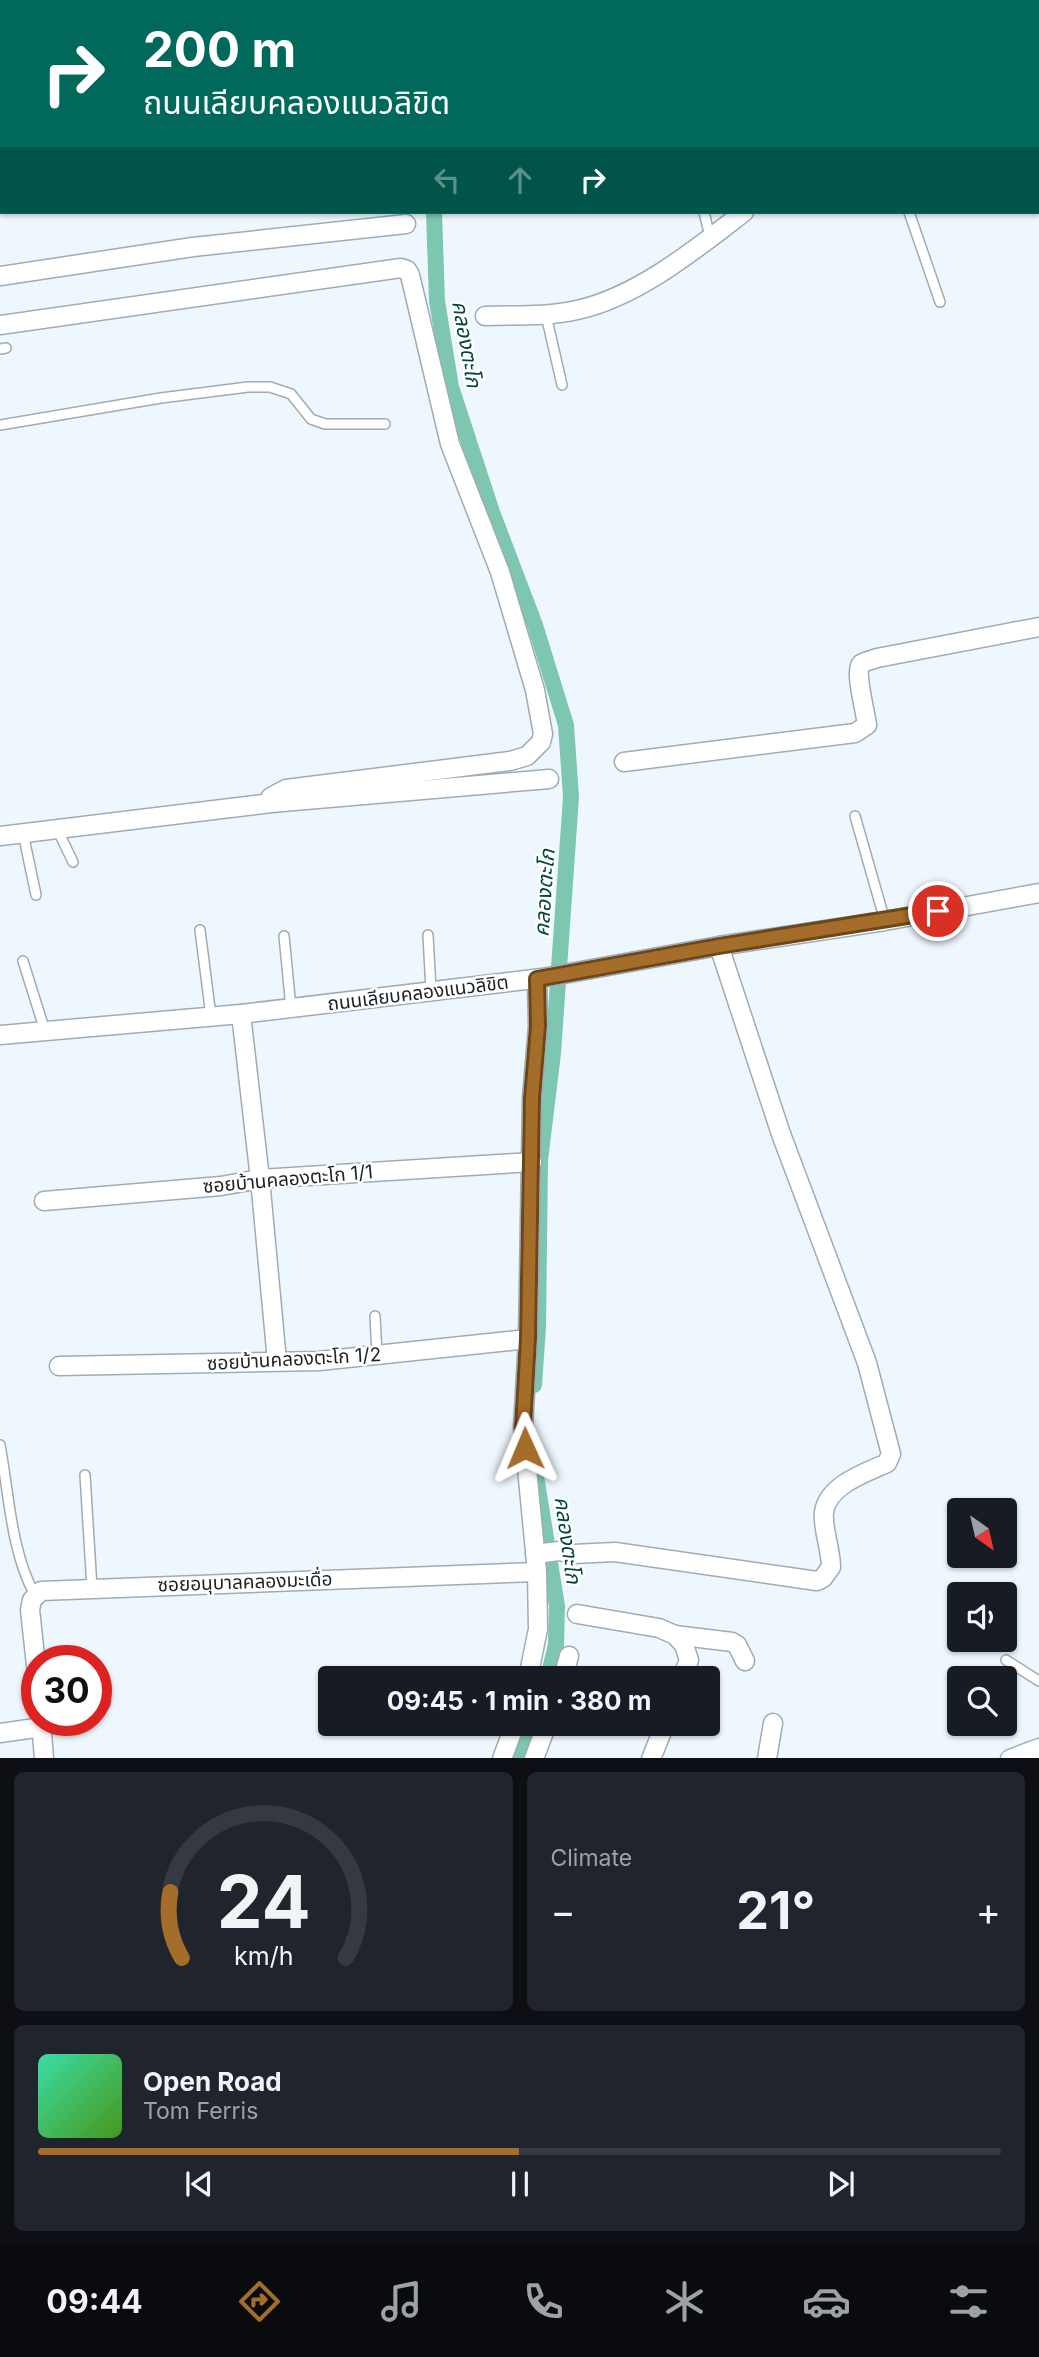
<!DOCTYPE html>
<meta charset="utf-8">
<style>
body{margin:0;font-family:Inter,"Noto Sans Thai",sans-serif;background:#20242c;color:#f1f3f6;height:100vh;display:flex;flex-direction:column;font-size:26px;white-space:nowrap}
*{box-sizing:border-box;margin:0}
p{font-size:23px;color:#9ea1a6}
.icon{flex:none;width:38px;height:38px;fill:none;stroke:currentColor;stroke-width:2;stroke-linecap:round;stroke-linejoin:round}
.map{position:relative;height:1758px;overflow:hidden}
.sheet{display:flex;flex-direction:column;gap:14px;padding:14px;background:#0d0f14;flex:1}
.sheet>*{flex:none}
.guide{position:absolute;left:0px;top:0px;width:1040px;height:214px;box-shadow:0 2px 5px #0004;background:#00695c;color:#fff;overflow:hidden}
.needle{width:46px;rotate:146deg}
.buttons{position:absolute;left:947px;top:1498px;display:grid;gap:14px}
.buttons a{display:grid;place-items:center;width:70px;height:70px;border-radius:7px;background:#171b24;box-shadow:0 2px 5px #0004;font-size:35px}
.speed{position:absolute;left:21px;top:1645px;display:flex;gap:14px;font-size:35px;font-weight:700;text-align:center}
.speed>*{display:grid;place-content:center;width:91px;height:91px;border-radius:50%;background:#171b24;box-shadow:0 2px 5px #0004;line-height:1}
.speed .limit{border:10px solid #d22;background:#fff;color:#111}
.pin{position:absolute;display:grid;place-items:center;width:60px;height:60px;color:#fff;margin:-30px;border:4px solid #fff;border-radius:50%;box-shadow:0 2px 7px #0007}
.me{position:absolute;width:77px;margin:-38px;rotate:359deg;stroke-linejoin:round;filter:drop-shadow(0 0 5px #0008)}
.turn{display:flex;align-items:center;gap:24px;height:147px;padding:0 28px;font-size:32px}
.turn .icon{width:91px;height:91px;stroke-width:2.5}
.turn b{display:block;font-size:49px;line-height:60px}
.lanes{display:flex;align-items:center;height:66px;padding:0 28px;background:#0003;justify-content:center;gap:35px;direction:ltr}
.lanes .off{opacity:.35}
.big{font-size:52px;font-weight:700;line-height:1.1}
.sheet .widget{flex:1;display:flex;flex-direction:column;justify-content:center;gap:10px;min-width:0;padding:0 24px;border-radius:10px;background:#20242c}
.sheet .dial{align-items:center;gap:0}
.dial svg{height:182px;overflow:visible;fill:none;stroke:#363941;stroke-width:7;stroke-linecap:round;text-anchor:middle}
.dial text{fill:#f1f3f6;stroke:none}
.song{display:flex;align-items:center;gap:21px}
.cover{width:84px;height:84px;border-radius:10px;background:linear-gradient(135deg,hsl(160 70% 55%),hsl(100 70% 35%))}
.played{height:7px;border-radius:4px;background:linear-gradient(90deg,#a46d29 50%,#363941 50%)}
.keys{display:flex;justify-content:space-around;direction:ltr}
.heat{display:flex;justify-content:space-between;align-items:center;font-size:38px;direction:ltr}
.sheet .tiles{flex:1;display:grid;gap:14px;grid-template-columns:1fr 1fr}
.widget:last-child{grid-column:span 2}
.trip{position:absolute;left:318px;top:1666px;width:402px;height:70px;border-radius:7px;background:#171b24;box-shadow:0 2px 5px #0004;font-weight:700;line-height:70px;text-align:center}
.dock{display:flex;height:112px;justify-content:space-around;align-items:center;background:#090b0e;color:#9ea1a6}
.dock .icon{width:49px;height:49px}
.dock .selected{color:#a46d29}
.dock b{font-size:32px;color:#f1f3f6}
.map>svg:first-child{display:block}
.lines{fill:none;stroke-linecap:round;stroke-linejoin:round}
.canal{stroke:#7dc7b0;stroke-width:16}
.lane-casing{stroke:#9eacb6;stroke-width:12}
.street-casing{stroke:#9eacb6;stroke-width:21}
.lane{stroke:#fff;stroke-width:9}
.street{stroke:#fff;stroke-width:18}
.route-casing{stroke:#6b471b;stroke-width:18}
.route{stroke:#a46d29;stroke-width:12}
.labels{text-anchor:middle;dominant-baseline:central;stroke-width:5;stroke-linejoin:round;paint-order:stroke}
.street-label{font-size:19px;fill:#1d2226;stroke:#fff}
.water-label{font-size:21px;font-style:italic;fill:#024637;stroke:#fff}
</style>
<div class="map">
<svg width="1039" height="1759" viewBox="0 0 1039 1759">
<rect width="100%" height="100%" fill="#eef7fe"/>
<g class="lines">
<g class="canal">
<polyline points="422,0 422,2"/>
<polyline points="434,212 437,301 451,387 492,512 535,625 566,725 571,797 553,1053 540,1160 538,1327 534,1385"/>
<polyline points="535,1470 557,1606 556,1645 548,1678"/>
<polyline points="520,1759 532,1724"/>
</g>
<defs>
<g id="lane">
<polyline points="1038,49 1039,48"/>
<polyline points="704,212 710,237"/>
<polyline points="909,212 940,302"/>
<polyline points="546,315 562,385"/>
<polyline points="0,349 6,348"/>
<polyline points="0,425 161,398 248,387 270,387 291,394 311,419 325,424 385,424"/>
<polyline points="855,816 885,921"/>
<polyline points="57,829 73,862"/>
<polyline points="23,833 36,895"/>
<polyline points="200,930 211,1016"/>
<polyline points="428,935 431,991"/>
<polyline points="284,936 291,1008"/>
<polyline points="23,961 45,1031"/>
<polyline points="375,1316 377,1355"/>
<path d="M 0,1445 C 9,1493 11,1553 35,1595"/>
<polyline points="85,1475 92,1588"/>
<polyline points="1006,1660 1039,1681"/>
</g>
<g id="street">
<polyline points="118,2 129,0"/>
<polyline points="1019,2 1021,0"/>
<polyline points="0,22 2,21"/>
<polyline points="0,276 193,247 406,224"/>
<path d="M 485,316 C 515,315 547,317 577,310 C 637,297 696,249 744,212"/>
<polyline points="0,325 401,268 407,270 410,275 450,444 500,572 535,690 543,734 541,742 527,756 510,761 286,789 271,797 271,803"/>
<path d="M 624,762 L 855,733 L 867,725 C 866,714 854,670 861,664 C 865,661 873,660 877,658 L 1039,627"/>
<polyline points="0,836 271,803 549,779"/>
<polyline points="241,1014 260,1179 277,1361"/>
<polyline points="0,1035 241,1014 542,978 719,946 885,921 1039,893"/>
<polyline points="44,1201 221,1186 260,1179 532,1162"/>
<polyline points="59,1366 319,1361 528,1339"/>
<path d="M 535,1554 L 559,1551 L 573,1554 L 615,1552 L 817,1581 L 823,1578 L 831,1567 C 831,1550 822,1527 824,1512 C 828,1485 865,1473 887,1463 L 891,1454 L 867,1363 L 781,1134 L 719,946"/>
<polyline points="577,1614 659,1628 675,1635 684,1645 689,1660 682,1678"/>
<polyline points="675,1635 732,1642 737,1645 745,1661"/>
<polyline points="37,1674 30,1610 32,1600 41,1591 537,1572"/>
<polyline points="528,1678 538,1629 537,1572 523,1427 528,1339 532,1098 538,1026 537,979"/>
<polyline points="563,1678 569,1656"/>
<polyline points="96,1702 101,1702"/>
<polyline points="41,1720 44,1759"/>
<polyline points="0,1733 42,1727"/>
<polyline points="502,1759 515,1724"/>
<polyline points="534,1759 547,1724"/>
<polyline points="651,1759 665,1724"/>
<polyline points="767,1759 773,1723"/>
<polyline points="1010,1759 1039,1748"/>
</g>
</defs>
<use href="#lane" class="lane-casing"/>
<use href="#street" class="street-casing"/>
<use href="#lane" class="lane"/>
<use href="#street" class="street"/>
</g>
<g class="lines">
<defs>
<polyline id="route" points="525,1448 523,1427 528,1339 532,1098 538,1026 537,979 719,946 938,911"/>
</defs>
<use href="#route" class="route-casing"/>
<use href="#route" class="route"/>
</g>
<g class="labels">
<g class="street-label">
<text transform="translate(418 993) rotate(-7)">ถนนเลียบคลองแนวลิขิต</text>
<text transform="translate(288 1179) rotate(-5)">ซอยบ้านคลองตะโก 1/1</text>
<text transform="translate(294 1359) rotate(-3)">ซอยบ้านคลองตะโก 1/2</text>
<text transform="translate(245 1582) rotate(-2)">ซอยอนุบาลคลองมะเดื่อ</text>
</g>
<g class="water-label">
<text transform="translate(467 344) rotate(80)">คลองตะโก</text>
<text transform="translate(544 893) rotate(-86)">คลองตะโก</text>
<text transform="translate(568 1540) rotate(82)">คลองตะโก</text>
</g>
</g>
</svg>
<div class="buttons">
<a><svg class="needle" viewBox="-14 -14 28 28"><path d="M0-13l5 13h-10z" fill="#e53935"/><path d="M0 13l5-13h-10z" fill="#9ea1a6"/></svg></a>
<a><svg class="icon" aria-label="sound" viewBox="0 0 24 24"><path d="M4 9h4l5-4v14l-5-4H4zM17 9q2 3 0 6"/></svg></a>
<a><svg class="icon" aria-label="search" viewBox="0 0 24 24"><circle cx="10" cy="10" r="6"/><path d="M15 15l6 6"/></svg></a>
</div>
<div class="speed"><div class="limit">30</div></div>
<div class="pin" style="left:938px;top:911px;background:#d93025"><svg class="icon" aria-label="arrive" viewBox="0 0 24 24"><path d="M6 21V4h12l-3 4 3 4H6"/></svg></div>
<svg class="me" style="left:525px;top:1448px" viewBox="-20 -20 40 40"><path d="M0-17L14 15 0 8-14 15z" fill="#a46d29" stroke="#fff" stroke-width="4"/></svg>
<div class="trip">09:45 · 1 min · 380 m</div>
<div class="guide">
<div class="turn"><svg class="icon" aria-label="right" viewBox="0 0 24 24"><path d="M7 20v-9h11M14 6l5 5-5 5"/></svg><div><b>200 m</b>ถนนเลียบคลองแนวลิขิต</div></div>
<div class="lanes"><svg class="icon off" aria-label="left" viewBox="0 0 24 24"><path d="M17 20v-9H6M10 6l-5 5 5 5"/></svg><svg class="icon off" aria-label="ahead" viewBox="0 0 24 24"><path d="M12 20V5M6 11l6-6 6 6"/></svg><svg class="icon" aria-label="right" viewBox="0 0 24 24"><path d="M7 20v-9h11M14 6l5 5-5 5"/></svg></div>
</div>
</div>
<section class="sheet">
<div class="tiles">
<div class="widget dial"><svg viewBox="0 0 100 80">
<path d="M14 69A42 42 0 1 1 86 69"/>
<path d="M14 69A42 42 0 0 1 9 40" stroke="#a46d29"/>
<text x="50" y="56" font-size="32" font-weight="700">24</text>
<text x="50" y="72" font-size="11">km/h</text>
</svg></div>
<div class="widget"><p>Climate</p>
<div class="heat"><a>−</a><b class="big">21°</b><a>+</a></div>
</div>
<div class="widget">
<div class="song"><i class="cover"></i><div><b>Open Road</b><p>Tom Ferris</p></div></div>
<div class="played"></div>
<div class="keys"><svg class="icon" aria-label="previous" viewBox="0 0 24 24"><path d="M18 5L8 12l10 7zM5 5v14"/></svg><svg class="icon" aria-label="pause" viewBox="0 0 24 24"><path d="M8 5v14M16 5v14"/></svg><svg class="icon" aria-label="next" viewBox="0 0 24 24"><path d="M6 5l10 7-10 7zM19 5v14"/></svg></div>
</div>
</div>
</section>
<nav class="dock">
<b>09:44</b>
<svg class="icon selected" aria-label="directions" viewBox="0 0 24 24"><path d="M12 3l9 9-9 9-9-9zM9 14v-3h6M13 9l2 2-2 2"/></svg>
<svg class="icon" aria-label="music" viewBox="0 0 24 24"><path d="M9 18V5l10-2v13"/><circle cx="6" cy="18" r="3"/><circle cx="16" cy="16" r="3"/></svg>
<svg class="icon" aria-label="phone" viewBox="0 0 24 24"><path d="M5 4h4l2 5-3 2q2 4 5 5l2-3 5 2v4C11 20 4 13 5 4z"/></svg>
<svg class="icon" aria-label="climate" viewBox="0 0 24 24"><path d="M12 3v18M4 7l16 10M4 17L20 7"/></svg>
<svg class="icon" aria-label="car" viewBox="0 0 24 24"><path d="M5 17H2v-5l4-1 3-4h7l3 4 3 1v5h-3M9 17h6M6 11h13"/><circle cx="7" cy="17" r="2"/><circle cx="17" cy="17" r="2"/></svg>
<svg class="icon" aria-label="filters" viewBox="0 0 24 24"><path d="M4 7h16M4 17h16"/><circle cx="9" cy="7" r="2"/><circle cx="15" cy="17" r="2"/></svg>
</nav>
